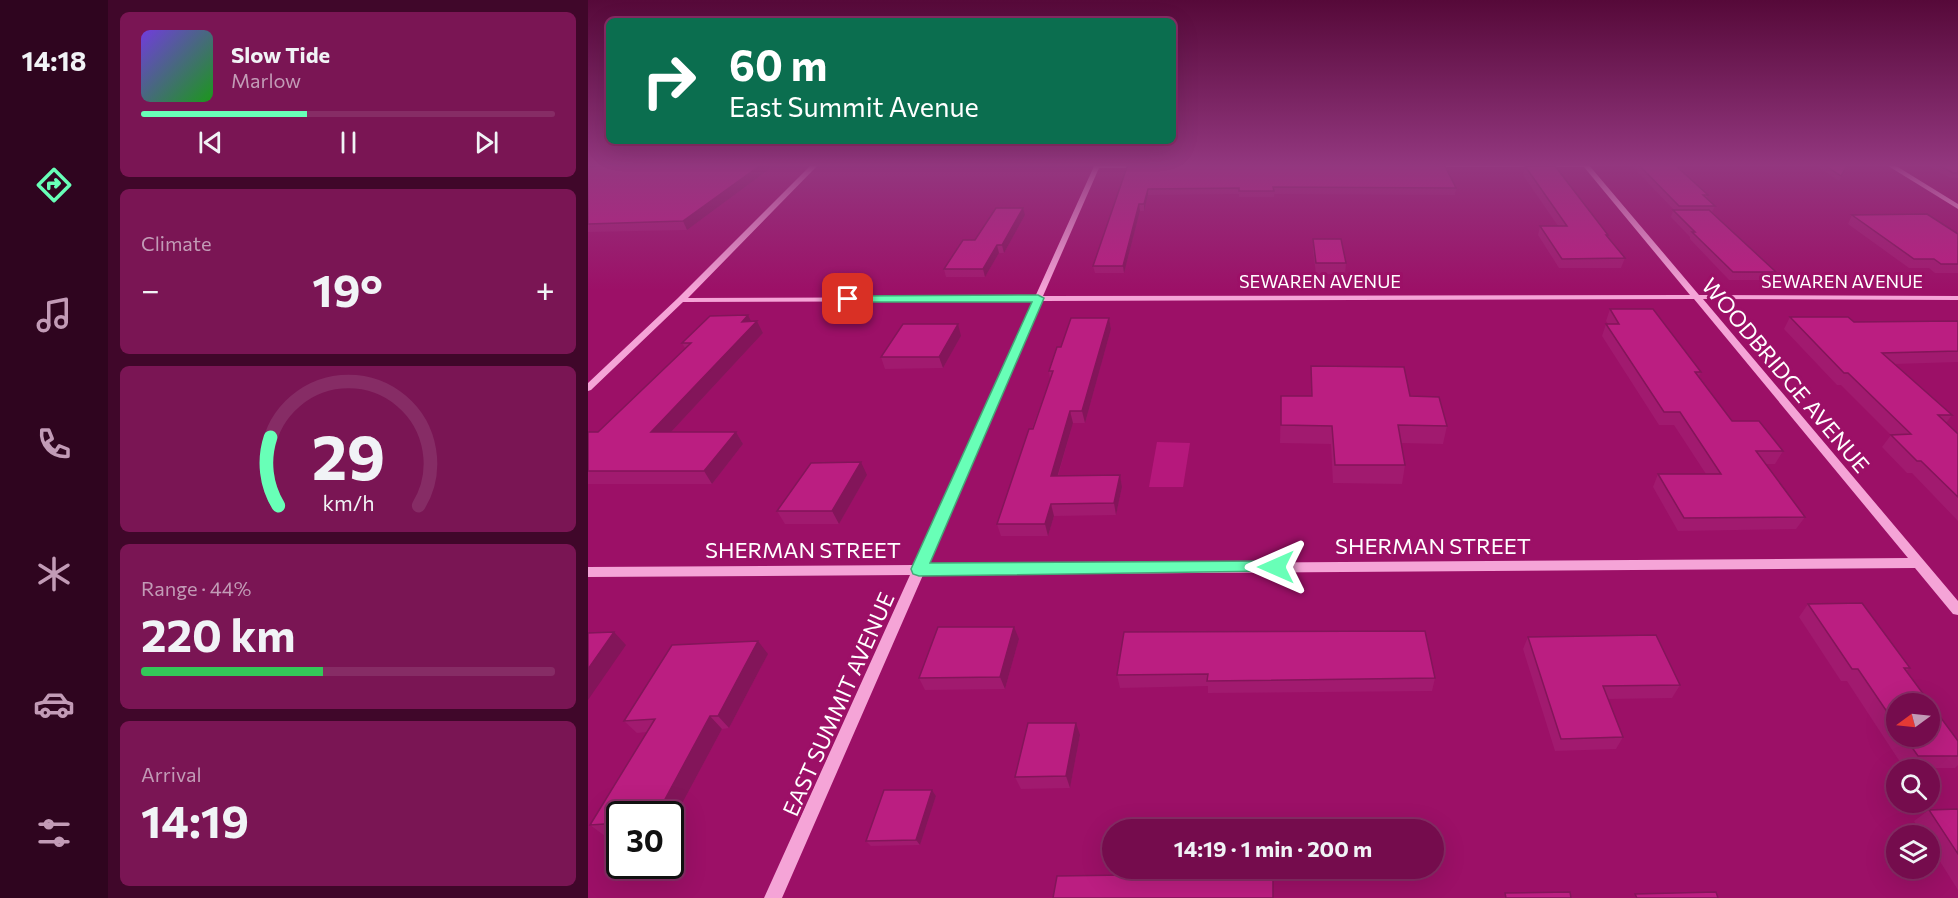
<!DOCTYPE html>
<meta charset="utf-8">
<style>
body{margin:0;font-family:Commissioner,sans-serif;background:#7a1554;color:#f1f3f6;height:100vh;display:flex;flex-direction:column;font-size:22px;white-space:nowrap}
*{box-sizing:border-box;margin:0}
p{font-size:20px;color:#c29bb6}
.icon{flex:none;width:33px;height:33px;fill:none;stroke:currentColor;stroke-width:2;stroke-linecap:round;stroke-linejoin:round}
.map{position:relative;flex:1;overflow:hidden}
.sheet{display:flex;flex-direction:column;gap:12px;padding:12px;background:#40072a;width:480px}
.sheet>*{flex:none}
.banner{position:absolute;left:18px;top:18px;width:570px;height:126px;border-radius:9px;box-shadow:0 6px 24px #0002,0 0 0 2px #862c65;background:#0b6e4f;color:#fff;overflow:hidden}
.needle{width:39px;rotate:255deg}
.buttons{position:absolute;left:1298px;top:693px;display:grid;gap:12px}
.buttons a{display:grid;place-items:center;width:54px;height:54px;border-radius:50%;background:#750c4d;box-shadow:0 6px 24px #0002,0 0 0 2px #862c65;font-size:30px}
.speed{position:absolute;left:18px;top:801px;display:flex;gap:12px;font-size:30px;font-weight:700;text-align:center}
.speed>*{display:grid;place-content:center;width:78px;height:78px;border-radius:50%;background:#750c4d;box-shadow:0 6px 24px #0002,0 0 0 2px #862c65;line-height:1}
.speed .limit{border:3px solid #111;border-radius:9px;background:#fff;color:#111}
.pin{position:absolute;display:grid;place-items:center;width:51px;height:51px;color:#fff;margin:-26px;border-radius:12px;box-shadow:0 3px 9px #0006}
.me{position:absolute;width:66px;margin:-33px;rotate:270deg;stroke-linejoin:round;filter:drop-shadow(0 0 4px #0008)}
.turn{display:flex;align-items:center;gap:21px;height:126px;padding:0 24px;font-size:27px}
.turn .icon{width:78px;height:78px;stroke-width:2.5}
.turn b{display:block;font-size:42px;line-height:51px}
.big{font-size:45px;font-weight:700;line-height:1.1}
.sheet .card{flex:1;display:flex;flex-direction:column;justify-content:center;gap:9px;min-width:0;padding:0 21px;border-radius:9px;background:#7a1554}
.sheet .dial{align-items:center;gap:0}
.dial svg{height:156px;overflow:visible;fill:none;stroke:#862c65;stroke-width:7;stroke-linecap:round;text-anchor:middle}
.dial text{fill:#f1f3f6;stroke:none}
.song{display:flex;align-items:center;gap:18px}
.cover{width:72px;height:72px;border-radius:9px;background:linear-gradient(135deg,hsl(260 70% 55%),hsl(120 70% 35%))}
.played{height:6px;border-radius:3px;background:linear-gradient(90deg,#68ffb7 40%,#862c65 40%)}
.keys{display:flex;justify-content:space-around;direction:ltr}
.heat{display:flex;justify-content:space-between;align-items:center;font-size:33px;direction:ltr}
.charge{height:9px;border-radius:4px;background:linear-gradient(90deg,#34c759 44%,#862c65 0)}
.trip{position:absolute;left:514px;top:819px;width:342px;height:60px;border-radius:30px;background:#750c4d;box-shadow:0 6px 24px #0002,0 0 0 2px #862c65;font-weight:700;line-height:60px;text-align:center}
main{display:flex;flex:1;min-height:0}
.tabs{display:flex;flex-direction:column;width:108px;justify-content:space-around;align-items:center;background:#2f051f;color:#c29bb6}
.tabs .icon{width:42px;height:42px}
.tabs .active{color:#68ffb7}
.tabs b{font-size:27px;color:#f1f3f6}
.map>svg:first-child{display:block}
.green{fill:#b6187c}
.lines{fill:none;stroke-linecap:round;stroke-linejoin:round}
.minor{fill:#f5a4d7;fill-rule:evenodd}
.wall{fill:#a11a6f;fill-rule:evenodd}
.shaded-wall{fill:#83155a}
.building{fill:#bb1e81;stroke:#83155a;stroke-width:1.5}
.route{fill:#68ffb7;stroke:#44a677;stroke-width:1.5}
.labels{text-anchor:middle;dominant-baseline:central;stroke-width:6;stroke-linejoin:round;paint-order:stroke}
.far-street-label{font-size:18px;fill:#fff;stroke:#9c1067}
.street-label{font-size:22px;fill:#fff;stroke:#9c1067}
</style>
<main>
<nav class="tabs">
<b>14:18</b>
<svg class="icon active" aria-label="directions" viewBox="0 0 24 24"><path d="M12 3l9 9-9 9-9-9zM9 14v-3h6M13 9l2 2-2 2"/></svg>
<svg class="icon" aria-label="music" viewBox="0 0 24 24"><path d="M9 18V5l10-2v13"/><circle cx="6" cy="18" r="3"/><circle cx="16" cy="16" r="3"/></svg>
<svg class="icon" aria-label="phone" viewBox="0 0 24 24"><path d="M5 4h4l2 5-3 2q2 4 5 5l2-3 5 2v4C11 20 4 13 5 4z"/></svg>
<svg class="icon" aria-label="climate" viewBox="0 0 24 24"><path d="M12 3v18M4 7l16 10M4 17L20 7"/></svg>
<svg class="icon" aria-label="car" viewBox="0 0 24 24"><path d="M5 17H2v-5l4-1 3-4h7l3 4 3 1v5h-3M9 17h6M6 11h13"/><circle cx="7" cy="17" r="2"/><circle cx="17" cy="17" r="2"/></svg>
<svg class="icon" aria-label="filters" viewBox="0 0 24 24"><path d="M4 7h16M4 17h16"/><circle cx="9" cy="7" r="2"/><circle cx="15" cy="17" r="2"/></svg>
</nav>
<section class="sheet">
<div class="card">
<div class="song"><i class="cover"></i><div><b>Slow Tide</b><p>Marlow</p></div></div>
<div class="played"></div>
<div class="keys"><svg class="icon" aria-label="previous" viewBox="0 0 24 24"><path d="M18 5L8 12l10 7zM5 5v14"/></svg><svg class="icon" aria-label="pause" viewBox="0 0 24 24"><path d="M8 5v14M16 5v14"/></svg><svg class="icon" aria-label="next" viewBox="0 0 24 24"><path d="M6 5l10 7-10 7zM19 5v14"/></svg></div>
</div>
<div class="card"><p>Climate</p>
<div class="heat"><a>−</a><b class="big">19°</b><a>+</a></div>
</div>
<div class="card dial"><svg viewBox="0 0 100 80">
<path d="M14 69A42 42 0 1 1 86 69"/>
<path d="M14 69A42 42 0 0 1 10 34" stroke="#68ffb7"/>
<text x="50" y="56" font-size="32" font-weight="700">29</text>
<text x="50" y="72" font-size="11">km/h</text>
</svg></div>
<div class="card"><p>Range · 44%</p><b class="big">220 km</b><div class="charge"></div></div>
<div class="card"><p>Arrival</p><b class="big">14:19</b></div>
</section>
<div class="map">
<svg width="1370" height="898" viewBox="0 0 1370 898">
<rect width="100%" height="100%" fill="#9c1067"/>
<polygon class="green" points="569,442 602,443 595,487 561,487"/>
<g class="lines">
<g class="minor">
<path d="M 224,164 L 231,164 L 100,298 L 447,297 L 507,164 L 554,164 L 556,166 L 553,168 L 511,168 L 455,296 L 1102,295 L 996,167 L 844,167 L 841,164 L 1000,164 L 1111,295 L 1370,296 L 1370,300 L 1115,299 L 1370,601 L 1370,615 L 1365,614 L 1327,568 L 335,575 L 194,898 L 176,898 L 322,575 L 0,577 L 0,567 L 326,565 L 445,301 L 95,302 L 3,390 L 0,391 L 0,383 L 90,298 ZM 1106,299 L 1320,558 L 339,565 L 453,301 Z"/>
<polygon points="1297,164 1305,164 1370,204 1370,209"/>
</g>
</g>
<g class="wall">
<polygon points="0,164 188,164 99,230 0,232"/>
<polygon points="540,164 868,188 867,195 686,194 686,197 651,197 651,194 560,195 556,211 552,211 536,273 507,273 505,266"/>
<polygon points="1042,164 1086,164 1120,195 1118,198 1127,206 1124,212 1188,272 1185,280 1141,280 1102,239 1102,237 1083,217 1085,210 1086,210"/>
<polygon points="1226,164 1260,164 1251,181"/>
<polygon points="1337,164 1370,164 1370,178 1362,178"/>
<polygon points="937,166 1020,235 1020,237 1037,258 1033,268 971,268 950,235 952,226 970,226 935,175"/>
<polygon points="437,215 416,253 411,253 397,277 358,277 356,269 387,240"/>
<polygon points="1264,215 1370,234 1370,273 1347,273 1341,268 1321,268 1260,224"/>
<polygon points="725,239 758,263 757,274 728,274 725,250"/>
<polygon points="1022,309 1113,372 1111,376 1144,421 1195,451 1187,464 1177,464 1217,517 1208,529 1090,531 1065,487 1070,474 1118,474 1086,425 1071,425 1014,336 1018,324 1020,324 1018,321"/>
<polygon points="1202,317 1266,322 1370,321 1370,362 1307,364 1364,415 1358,423 1370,434 1370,521 1324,473 1319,473 1294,447 1303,435 1253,385 1249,385 1196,329"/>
<polygon points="521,318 523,329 497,423 485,423 470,476 532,475 534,487 528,515 466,516 460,536 413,536 409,524 462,379 461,371"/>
<polygon points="164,321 169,321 175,333 83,432 148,432 155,444 124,484 0,484 0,432 10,432 97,348 94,343"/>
<polygon points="373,336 355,368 297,369 293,357"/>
<polygon points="723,366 822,396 859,426 855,444 813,443 817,465 814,484 745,483 743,444 692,443 693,396 723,396"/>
<polygon points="279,475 251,524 197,524 189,511"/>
<path d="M 1220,604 L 1322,668 L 1318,671 L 1370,741 L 1370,765 L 1367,768 L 1316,768 L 1259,681 L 1253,681 L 1211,617 ZM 1308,704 L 1341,736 L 1308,736 Z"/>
<polygon points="536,632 847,678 844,691 620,693 620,686 532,688 529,675"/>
<polygon points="940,637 1092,685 1084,698 1020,699 1035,737 1028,749 967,751 935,649"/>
<polygon points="431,639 417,689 337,690 331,678"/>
<polygon points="180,654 141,728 134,729 82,826 82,814 32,814 32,835 17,836 2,825 59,732 49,733 36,721"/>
<polygon points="492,735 482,788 433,789 427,777"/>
<polygon points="344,790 348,796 332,845 283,846 278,841"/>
<polygon points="1370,809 1370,890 1341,844 1341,836 1335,836 1326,821 1341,810"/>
</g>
<g class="shaded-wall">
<polygon points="0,164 38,164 0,167"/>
<polygon points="174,164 188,164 99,230 95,221"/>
<polygon points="560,189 560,195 556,211 556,204"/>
<polygon points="551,204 552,211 536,273 535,266"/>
<polygon points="435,208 437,215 416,253 414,245"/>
<polygon points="409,245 411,253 397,277 395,269"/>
<polygon points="160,315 165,325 169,321 175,333 71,445 63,432"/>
<polygon points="521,318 523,329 497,423 494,411"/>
<polygon points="370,324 373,336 355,368 351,357"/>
<polygon points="482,411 485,423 466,488 463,476"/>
<polygon points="148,432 155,444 124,484 116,471"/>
<polygon points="273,462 279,475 251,524 244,511"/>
<polygon points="532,475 534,487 528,515 526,503"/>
<polygon points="463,504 466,516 460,536 457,524"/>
<polygon points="426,627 431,639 417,689 412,677"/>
<polygon points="26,632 38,645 0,700 0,669"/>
<polygon points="170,641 180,654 141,728 130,716"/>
<polygon points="122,716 134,729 82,826 82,814 69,814"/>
<polygon points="488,723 492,735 482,788 478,776"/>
<polygon points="344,790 348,796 332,845 328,840"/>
</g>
<g class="building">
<polygon points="36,164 174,164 95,221 0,224 0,167"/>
<polygon points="540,164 856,164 868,188 685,187 686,191 651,191 651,188 560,189 556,204 551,204 535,266 505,266"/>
<polygon points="1050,164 1086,164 1120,195 1115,195 1127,206 1091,206"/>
<polygon points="1235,164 1260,164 1253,176"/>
<polygon points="1349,164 1370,164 1370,173 1365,173"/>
<polygon points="937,166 967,166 1020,235 1018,235 1037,258 974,259 952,226 979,226"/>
<polygon points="408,208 435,208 414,245 409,245 395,269 356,269 375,240 387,240"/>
<polygon points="1085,210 1121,210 1188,272 1145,272 1104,232 1107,232"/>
<polygon points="1339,214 1370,234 1370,264 1353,264 1346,259 1326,259 1264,215"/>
<polygon points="725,239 753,239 758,263 728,263"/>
<polygon points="1022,309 1065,309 1113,372 1107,372 1144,421 1171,421 1195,451 1168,451 1217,517 1096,518 1070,474 1133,474 1092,412 1076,412 1018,324 1031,324"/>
<polygon points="160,315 154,322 169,321 63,432 148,432 116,471 0,471 0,432 10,432 103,343 94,343 122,316"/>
<polygon points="1202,317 1260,317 1266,322 1370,321 1370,351 1294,353 1364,415 1350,415 1370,434 1370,497 1333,461 1329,461 1303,435 1323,434 1260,373 1256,373"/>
<polygon points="483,318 521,318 494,411 482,411 463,476 532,475 526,503 463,504 457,524 409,524 441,429 445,429 465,371 461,371 469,347 473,347"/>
<polygon points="315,324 370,324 351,357 293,357"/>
<polygon points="723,366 816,367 822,396 851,397 859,426 810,425 817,465 747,465 744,426 693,425 693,396 724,396"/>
<polygon points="273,462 244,511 189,511 223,463"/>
<polygon points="1274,603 1322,668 1316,668 1370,741 1370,756 1330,756 1316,736 1341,736 1341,704 1308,704 1308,725 1270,669 1264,669 1220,604"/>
<polygon points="350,627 426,627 412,677 331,678"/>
<polygon points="837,631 847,678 619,681 620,674 529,675 536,632"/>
<polygon points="26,632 0,669 0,633"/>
<polygon points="1068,635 1092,685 1015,686 1035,737 973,739 940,637"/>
<polygon points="170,641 130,716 122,716 69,814 32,814 32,823 2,825 67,719 36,721 84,645"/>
<polygon points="440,723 488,723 478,776 427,777"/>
<polygon points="296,790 344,790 328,840 278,841"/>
<polygon points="1370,809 1370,854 1341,810"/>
<polygon points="605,868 685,868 685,898 465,898 469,876 605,874"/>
<polygon points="982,892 983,898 918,898 917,893"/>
<polygon points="1128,892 1130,898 1049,898 1047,894"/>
</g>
<linearGradient id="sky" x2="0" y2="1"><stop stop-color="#560939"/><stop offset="0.57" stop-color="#93377f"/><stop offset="1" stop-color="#93377f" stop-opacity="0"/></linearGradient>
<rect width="1370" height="290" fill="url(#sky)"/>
<polygon class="route" points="450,295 456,298 342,563 688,561 693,563 696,567 693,571 331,576 325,574 323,569 444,302 260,302 255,299 260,296"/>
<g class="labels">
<g class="far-street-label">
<text x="732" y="281">SEWAREN AVENUE</text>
<text x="1254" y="281">SEWAREN AVENUE</text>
</g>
<g class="street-label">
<text transform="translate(1198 375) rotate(50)">WOODBRIDGE AVENUE</text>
<text x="845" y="545">SHERMAN STREET</text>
<text x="215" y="549">SHERMAN STREET</text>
<text transform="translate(250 704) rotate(-66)">EAST SUMMIT AVENUE</text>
</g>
</g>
</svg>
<div class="buttons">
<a><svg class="needle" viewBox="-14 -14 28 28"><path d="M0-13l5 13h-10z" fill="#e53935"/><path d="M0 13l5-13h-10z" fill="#c29bb6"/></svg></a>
<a><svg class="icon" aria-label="search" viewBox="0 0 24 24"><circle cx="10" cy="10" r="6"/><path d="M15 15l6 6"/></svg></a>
<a><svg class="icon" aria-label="layers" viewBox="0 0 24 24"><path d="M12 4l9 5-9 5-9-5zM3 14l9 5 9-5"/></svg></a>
</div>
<div class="speed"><div class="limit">30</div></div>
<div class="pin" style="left:260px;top:299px;background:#d93025"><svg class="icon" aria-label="arrive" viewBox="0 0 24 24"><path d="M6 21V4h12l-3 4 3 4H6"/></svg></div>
<svg class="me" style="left:688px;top:567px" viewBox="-20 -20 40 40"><path d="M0-17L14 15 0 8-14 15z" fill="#68ffb7" stroke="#fff" stroke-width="4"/></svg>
<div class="trip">14:19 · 1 min · 200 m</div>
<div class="banner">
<div class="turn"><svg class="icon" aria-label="right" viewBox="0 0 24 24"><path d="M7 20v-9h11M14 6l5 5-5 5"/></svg><div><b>60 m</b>East Summit Avenue</div></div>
</div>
</div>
</main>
